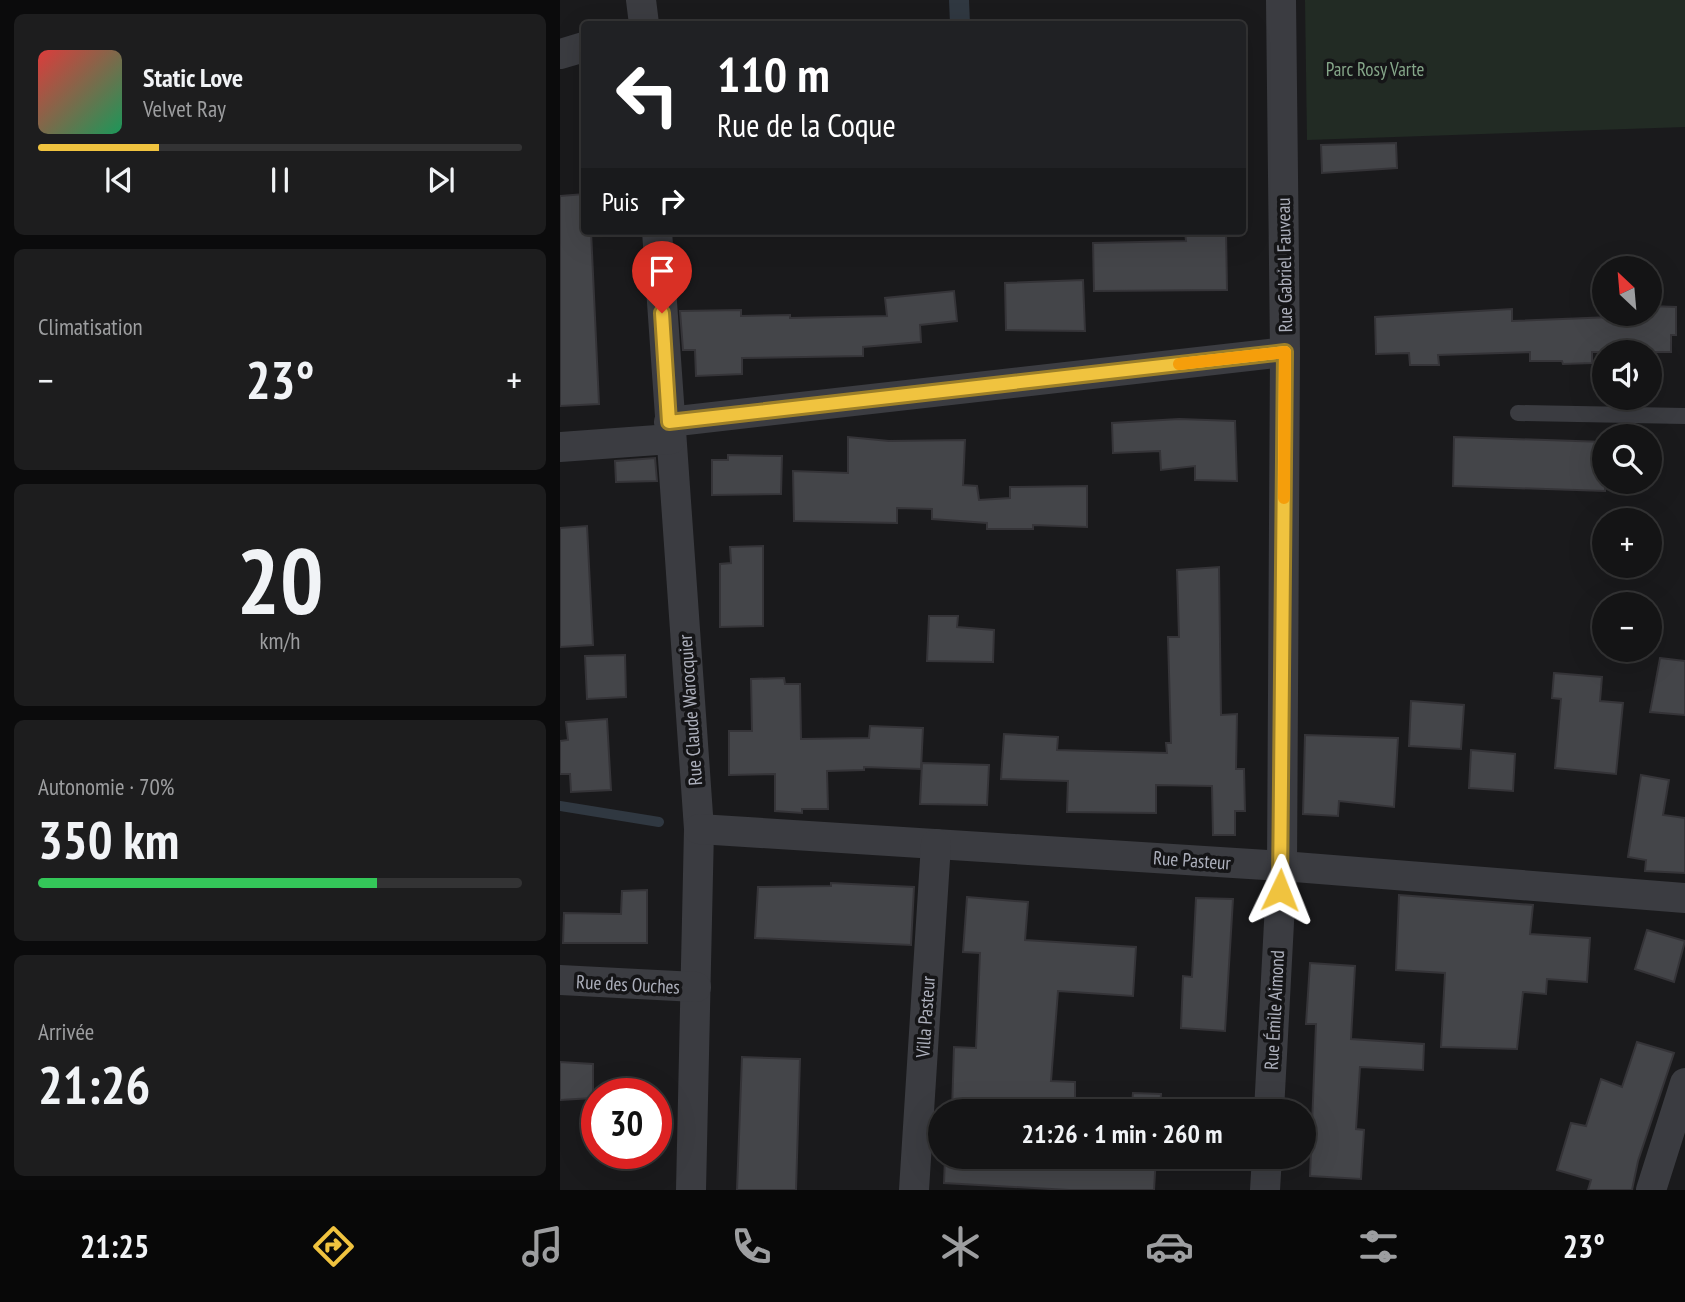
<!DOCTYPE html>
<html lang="fr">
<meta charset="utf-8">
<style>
body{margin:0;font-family:"PT Sans Narrow",sans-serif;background:#1d1d1e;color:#f1f3f6;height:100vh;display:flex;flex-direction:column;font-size:26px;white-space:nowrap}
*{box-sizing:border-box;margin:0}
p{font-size:23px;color:#9d9ea0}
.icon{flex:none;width:38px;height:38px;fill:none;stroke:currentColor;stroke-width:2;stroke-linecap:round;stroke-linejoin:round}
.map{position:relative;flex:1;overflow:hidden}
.drawer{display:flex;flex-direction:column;gap:14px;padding:14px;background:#0b0b0c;width:560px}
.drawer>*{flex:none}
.banner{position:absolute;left:21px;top:21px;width:665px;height:214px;border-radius:7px;box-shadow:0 7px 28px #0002,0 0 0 2px #333334;background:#202124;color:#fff;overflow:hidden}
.needle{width:46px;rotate:334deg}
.tools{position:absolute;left:1032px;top:256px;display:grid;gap:14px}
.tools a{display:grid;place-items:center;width:70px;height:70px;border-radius:50%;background:#141415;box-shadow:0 7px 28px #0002,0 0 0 2px #333334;font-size:35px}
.speed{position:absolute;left:21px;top:1078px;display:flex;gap:14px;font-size:35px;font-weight:700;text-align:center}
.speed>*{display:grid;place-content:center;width:91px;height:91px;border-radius:50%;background:#141415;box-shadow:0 7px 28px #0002,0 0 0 2px #333334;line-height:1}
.speed .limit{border:10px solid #d22;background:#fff;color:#111}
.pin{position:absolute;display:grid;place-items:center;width:60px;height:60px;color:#fff;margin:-72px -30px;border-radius:50% 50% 50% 0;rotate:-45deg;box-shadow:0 0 7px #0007}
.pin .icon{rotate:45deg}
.me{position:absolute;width:77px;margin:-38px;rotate:2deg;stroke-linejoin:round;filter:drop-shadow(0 0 5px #0008)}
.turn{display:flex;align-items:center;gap:24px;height:147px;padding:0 21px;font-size:32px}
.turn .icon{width:91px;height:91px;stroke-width:2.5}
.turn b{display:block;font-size:49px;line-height:60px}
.then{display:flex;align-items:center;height:66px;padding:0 21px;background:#0003;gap:14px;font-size:26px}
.big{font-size:52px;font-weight:700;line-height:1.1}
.drawer .card{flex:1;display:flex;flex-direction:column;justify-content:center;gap:10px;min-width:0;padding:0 24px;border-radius:10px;background:#1d1d1e}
.drawer .dial{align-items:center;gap:0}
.dial b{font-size:91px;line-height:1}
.song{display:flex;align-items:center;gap:21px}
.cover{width:84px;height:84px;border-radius:10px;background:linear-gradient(135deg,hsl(0 70% 55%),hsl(150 70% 35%))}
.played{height:7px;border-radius:4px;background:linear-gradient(90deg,#f0c33f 25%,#333334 25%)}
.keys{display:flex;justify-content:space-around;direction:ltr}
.heat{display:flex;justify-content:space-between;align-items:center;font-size:38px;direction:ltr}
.charge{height:10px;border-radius:5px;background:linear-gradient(90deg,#34c759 70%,#333334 0)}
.trip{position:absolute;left:368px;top:1099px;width:388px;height:70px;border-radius:35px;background:#141415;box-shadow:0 7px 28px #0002,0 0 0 2px #333334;font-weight:700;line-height:70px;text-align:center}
.tab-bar{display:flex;height:112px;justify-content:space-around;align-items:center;background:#080808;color:#9d9ea0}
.tab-bar .icon{width:49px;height:49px}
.tab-bar .selected{color:#f0c33f}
.tab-bar b{font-size:32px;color:#f1f3f6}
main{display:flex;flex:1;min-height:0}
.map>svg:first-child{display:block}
.green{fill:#222b24}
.water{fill:#303841}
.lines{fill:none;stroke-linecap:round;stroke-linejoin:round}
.stream{stroke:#303841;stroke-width:10}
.building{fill:#444549;stroke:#353438;stroke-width:2}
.lane{stroke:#3b3c41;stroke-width:16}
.street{stroke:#3b3c41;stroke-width:30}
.route-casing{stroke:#9c7f29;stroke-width:18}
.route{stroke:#f0c33f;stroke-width:12}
.slow{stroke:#f59e0b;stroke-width:12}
.labels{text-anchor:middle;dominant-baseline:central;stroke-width:7;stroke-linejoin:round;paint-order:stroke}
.park-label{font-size:19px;fill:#85a689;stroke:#151517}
.street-label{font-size:19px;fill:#adb0bc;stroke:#151517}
</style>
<main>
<section class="drawer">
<div class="card">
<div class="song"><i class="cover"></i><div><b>Static Love</b><p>Velvet Ray</p></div></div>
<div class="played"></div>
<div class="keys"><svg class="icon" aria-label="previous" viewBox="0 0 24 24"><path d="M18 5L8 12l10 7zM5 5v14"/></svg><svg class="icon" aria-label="pause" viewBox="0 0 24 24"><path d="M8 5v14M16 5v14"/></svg><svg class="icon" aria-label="next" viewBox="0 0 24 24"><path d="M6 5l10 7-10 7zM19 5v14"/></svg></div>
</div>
<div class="card"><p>Climatisation</p>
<div class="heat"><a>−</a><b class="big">23°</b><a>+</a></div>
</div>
<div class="card dial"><b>20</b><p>km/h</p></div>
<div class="card"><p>Autonomie · 70%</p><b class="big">350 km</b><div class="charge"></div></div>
<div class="card"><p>Arrivée</p><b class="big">21:26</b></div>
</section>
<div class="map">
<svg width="1125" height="1190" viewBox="0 0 1125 1190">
<rect width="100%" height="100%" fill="#1a1a1c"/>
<polygon class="green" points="745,0 1125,0 1125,127 747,140"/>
<polygon class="water" points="389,0 409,0 410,24 390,24"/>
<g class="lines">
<polyline class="stream" points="0,806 99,822"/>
</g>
<g class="building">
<polygon points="836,143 837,168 762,173 761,145"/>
<polygon points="24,194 24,231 31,231 39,404 0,406 0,196"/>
<polygon points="625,231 666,231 667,290 534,291 533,243 626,241"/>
<polygon points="523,280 525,331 446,330 445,283"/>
<polygon points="394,291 397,321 360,325 361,342 303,347 303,356 182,358 182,374 136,376 135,350 123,350 120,311 181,310 181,316 230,315 230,318 327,316 325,298"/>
<polygon points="1090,306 1116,307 1116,335 1111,335 1111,352 1032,352 1032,363 1003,364 1002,361 970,361 970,352 878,355 879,365 850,365 849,353 816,354 815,317 952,309 952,321 1077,316 1076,313 1090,313"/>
<polygon points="619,419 675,421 677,481 635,480 635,466 601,470 600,451 553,453 552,423"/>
<polygon points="288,437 329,441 405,440 403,485 417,486 419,500 450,498 450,487 527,486 527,527 473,525 473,529 427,529 427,523 372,519 372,509 337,508 337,523 234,521 233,471 288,473"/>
<polygon points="894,437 1045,442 1045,491 893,486"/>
<polygon points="168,455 222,456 221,494 152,495 152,460 168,460"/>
<polygon points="95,458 97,481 56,482 55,461"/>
<polygon points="27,526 33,645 0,647 0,528"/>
<polygon points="203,546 203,626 160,627 160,564 171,563 170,547"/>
<polygon points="659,567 661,715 677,714 676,769 684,769 685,811 675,811 675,835 653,835 652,786 596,785 596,813 507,812 508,781 441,779 444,734 498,737 497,750 607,753 606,743 611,743 608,637 619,637 617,570"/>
<polygon points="369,616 398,616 397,627 434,630 433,662 367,661"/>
<polygon points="65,655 66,697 27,699 25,656"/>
<polygon points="1100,658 1125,661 1125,715 1090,712"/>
<polygon points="994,673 1042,677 1040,701 1063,703 1056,774 995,768 1001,699 992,698"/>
<polygon points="224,678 225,684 240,684 241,739 309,738 310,726 363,728 361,769 304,767 304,770 267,771 268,809 242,809 242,813 215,811 215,774 169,775 169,731 192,731 191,679"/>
<polygon points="851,701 904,705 901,749 849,746"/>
<polygon points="47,719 51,790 11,792 10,774 0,774 0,741 8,740 6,722"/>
<polygon points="745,735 838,738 834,807 779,801 778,816 743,814"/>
<polygon points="911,750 955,754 953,791 909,788"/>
<polygon points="362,763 429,765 427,805 360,804"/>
<polygon points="1081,775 1109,780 1103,815 1125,818 1125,873 1085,871 1086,860 1068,857"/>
<polygon points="271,883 354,887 351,945 195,938 198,887 271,886"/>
<polygon points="87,890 87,943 3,943 4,913 61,914 62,891"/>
<polygon points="839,895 973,905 970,934 1030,938 1027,982 987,979 986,994 963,992 957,1049 881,1047 885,973 836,970"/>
<polygon points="407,897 468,902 465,940 576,947 573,996 498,991 491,1081 515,1082 515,1101 572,1104 573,1093 601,1094 600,1111 392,1111 394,1047 416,1048 420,953 403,952"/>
<polygon points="636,898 673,899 665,1031 621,1028 623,976 632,977"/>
<polygon points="1087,930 1125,941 1114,982 1075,969"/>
<polygon points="750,963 795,966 791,1039 864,1044 863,1070 800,1067 796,1129 804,1130 801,1179 750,1176 756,1024 746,1024"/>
<polygon points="1077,1042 1114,1053 1078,1161 1072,1190 1028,1190 1031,1180 997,1170 1011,1123 1026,1126 1041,1079 1062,1087"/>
<polygon points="182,1057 240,1059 236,1190 177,1190"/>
<polygon points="0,1062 33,1064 33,1098 0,1100"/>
<polygon points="502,1157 596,1157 594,1190 509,1190 384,1183 385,1158 501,1165"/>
</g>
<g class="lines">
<polyline class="lane" points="958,413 1125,416"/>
<g class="street">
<polyline points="81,0 84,24"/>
<polyline points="0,54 24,47"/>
<polyline points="97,231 139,829 131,1190"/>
<polyline points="109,422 725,352"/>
<polyline points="0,447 111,439"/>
<polyline points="139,829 722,866 1125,898"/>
<polyline points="0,980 136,987"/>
<polyline points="709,1111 722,866 725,352 721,0"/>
<polyline points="354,1190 376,844"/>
<polyline points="705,1190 707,1157"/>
<polyline points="1091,1190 1125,1083"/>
</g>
</g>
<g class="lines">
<defs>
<polyline id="route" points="102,313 109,422 725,352 720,890"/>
</defs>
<use href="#route" class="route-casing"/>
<use href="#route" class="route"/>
<polyline class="slow" points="619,364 725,352 724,498"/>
</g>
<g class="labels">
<g class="park-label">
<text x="815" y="69">Parc Rosy Varte</text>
</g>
<g class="street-label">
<text transform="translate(724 265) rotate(-91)">Rue Gabriel Fauveau</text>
<text transform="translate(130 710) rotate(-94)">Rue Claude Warocquier</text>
<text transform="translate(632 860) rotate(4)">Rue Pasteur</text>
<text transform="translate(68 984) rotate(3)">Rue des Ouches</text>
<text transform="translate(714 1010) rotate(-87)">Rue Émile Aimond</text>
<text transform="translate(365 1017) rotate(-86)">Villa Pasteur</text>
</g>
</g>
</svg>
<div class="tools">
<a><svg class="needle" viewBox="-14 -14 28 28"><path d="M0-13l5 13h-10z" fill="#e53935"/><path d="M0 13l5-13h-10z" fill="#9d9ea0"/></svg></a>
<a><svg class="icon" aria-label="sound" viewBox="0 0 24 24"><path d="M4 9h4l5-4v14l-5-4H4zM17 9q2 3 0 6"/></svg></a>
<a><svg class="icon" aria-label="search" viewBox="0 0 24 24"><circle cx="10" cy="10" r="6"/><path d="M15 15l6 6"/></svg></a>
<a>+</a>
<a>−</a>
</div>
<div class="speed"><div class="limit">30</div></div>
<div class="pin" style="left:102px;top:313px;background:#d93025"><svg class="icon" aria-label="arrive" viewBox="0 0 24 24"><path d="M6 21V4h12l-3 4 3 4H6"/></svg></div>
<svg class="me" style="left:720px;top:890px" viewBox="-20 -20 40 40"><path d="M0-17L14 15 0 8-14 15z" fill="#f0c33f" stroke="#fff" stroke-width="4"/></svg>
<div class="trip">21:26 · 1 min · 260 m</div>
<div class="banner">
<div class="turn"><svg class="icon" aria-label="left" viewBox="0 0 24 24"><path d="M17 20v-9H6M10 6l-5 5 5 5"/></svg><div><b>110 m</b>Rue de la Coque</div></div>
<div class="then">Puis<svg class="icon" aria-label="right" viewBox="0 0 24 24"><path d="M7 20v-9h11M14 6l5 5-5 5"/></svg></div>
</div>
</div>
</main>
<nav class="tab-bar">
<b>21:25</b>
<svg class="icon selected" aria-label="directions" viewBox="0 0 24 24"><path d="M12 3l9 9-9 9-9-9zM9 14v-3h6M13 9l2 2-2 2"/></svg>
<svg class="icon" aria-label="music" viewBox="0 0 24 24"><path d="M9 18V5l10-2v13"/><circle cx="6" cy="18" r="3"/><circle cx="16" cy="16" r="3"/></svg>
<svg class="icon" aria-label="phone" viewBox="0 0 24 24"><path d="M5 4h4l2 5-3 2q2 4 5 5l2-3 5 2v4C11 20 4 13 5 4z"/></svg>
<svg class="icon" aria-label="climate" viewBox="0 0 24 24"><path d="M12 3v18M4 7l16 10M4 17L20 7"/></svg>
<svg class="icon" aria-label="car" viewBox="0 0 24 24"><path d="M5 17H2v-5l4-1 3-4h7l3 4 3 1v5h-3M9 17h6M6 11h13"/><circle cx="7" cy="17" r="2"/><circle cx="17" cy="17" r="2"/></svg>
<svg class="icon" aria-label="filters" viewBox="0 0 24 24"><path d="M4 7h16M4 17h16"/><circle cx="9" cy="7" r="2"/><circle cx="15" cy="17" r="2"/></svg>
<b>23°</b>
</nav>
